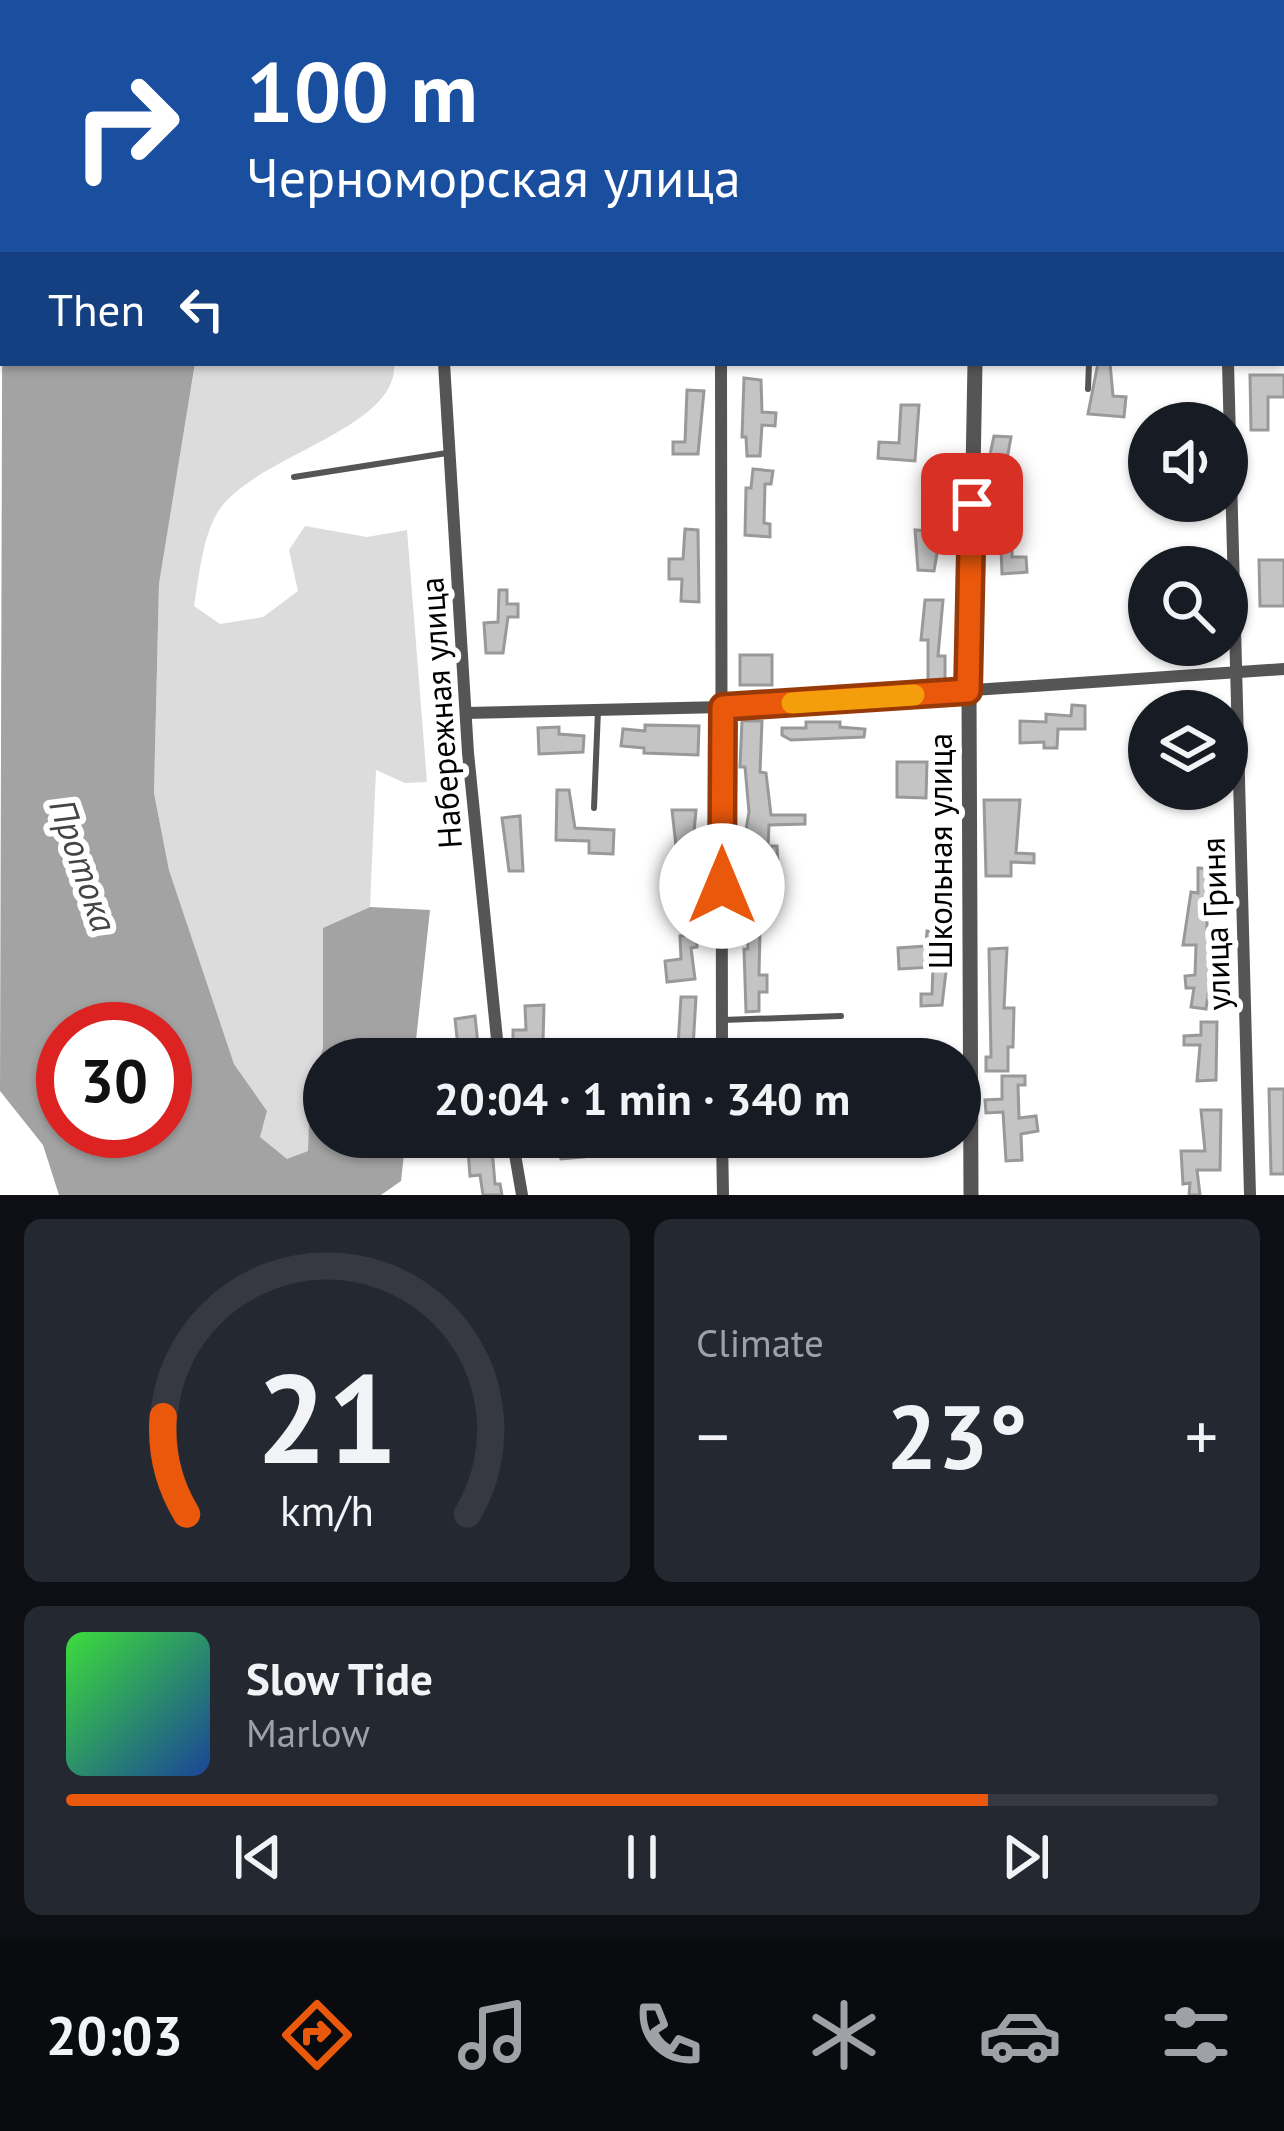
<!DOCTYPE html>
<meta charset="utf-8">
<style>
body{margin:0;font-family:"PT Sans",sans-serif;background:#242831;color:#f1f3f6;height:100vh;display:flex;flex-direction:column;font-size:45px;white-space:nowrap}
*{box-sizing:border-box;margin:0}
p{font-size:39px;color:#9ea1a6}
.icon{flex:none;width:66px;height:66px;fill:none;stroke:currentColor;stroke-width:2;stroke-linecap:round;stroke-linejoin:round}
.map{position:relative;height:1195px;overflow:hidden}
.sheet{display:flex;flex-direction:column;gap:24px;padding:24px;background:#0d0f14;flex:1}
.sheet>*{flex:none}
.top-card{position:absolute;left:0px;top:0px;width:1284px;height:366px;box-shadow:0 3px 9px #0004;background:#1a4fa0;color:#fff;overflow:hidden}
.fabs{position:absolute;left:1128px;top:402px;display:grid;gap:24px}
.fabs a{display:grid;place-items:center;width:120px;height:120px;border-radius:50%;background:#171b24;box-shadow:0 3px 9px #0004;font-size:60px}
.speed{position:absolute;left:36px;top:1002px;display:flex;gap:24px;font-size:60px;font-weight:700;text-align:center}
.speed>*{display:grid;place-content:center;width:156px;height:156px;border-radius:50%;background:#171b24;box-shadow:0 3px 9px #0004;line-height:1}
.speed .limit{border:18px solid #d22;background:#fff;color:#111}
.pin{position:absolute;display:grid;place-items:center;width:102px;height:102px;color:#fff;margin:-51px;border-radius:24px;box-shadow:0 6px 18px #0006}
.me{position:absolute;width:132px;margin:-66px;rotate:0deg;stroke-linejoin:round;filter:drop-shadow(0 0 9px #0008)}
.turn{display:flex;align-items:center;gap:42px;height:252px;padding:0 48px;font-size:54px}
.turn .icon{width:156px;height:156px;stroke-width:2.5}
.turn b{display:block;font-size:84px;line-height:102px}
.then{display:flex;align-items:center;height:114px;padding:0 48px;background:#0003;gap:24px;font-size:45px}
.big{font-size:90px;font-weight:700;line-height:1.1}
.sheet .tile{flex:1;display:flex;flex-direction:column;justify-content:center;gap:18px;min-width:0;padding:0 42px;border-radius:18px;background:#242831}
.sheet .dial{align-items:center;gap:0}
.dial svg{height:312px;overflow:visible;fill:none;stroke:#363941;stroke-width:7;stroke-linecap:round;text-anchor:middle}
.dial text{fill:#f1f3f6;stroke:none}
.song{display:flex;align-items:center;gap:36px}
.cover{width:144px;height:144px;border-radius:18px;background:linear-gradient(135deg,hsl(120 70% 55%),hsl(220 70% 35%))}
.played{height:12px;border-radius:6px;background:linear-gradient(90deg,#ea580c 80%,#363941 80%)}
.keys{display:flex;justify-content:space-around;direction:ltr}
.heat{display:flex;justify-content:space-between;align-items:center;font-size:66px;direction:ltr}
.sheet .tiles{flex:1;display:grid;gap:24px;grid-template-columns:1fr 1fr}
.tile:last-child{grid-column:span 2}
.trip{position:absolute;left:303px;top:1038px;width:678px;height:120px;border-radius:60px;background:#171b24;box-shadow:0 3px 9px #0004;font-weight:700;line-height:120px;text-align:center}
.menu{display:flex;height:192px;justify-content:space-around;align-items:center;background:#090b0e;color:#9ea1a6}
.menu .icon{width:84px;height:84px}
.menu .current{color:#ea580c}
.menu b{font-size:54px;color:#f1f3f6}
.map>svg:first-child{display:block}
.green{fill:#dcdcdc}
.water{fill:#a3a3a3;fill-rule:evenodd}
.building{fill:#c4c4c4;stroke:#999;stroke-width:3}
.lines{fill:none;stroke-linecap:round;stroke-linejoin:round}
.service{stroke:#555;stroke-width:6}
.minor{stroke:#555;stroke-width:12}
.tertiary{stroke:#555;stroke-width:15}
.route-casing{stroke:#983908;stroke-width:30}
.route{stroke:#ea580c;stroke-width:21}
.slow{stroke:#f59e0b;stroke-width:21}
.labels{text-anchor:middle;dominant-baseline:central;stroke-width:12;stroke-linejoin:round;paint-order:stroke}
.street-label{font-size:33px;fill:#000;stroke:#fff}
.water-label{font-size:36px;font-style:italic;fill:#444;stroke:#fff}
</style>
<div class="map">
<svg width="1284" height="1195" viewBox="0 0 1284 1195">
<rect width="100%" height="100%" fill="#fff"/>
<path class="green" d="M 195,363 L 394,363 C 400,431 247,457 216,515 C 202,541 199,577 194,606 L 220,624 L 263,617 L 298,591 L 289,550 L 305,526 L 367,537 L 407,530 L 427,782 L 405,783 L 376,770 L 370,907 L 323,929 L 323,1048 L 310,1084 L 308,1151 L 287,1160 L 260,1137 L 267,1111 L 234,1064 L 169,870 L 154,793 L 159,584 Z"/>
<path class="water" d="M 3,70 L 3,363 L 195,363 L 159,584 L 154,793 L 169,870 L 234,1064 L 267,1111 L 260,1137 L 287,1159 L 308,1151 L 310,1084 L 323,1048 L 323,928 L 370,907 L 430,910 L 414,1059 L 324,1059 L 324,1137 L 406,1137 L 401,1181 L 381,1195 L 59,1195 L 43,1145 L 0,1091 ZM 63,1029 L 165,1029 L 165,1131 L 63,1131 Z"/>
<g class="building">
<polygon points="1098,363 1110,363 1113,396 1126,397 1124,417 1088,414"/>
<polygon points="1250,375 1284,375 1284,397 1268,397 1268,430 1251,430"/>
<polygon points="744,378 761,380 762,412 776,413 775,426 762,425 760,456 747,456 746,437 742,437"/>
<polygon points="687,390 704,391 698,454 673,454 673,442 685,442"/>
<polygon points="901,405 919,405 915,461 878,458 879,442 899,443"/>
<polygon points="994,436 1011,437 1004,476 1010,476 1006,526 1012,526 1012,557 1026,557 1027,572 1002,574 1001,549 991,548 989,459"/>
<polygon points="753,469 773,471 771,484 765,484 764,523 770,524 770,537 745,535 746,488 751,488"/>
<polygon points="931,494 942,495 942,525 934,571 918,570 915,530 928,531"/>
<polygon points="685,529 698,530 699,602 681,601 682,579 669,579 669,559 683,559"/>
<polygon points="1259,560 1284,560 1284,606 1260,606"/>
<polygon points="499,590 507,590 507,604 518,604 518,617 508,617 503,653 486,653 484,623 498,622"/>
<polygon points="925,600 943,600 938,656 945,656 945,681 928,683 928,640 921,640"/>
<rect x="740" y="655" width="32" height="30"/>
<polygon points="1072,705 1085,706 1085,729 1058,729 1057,748 1044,748 1044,742 1020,743 1020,721 1046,722 1046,714 1071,716"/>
<polygon points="742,721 762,721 760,772 766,773 771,815 805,815 805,824 769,825 768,846 777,846 778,865 768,865 767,893 746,892 743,847 749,812 745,767 740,767"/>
<polygon points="806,722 840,722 840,727 865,729 864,737 791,740 782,735 782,728 806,728"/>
<polygon points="645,725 699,726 698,755 644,753 644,748 621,746 623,729 645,731"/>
<polygon points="559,727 559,734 584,736 583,752 539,754 538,728"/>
<polygon points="897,762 927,762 926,798 897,797"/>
<polygon points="557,790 569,790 575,828 614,830 613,854 589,853 589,841 556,840"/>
<polygon points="984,800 1020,800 1016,853 1034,854 1034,863 1011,862 1011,876 986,876"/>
<polygon points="672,810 696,810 692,855 677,855"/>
<polygon points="520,816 523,871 509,871 502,818"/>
<polygon points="1198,868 1215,869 1214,901 1207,901 1207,930 1216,930 1216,987 1209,988 1206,1009 1191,1007 1194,988 1186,988 1185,976 1195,975 1196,945 1183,945 1191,892 1198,893"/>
<polygon points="760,930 759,975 767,975 767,992 759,992 759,1011 746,1012 744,949 748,949 747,931"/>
<polygon points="927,931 937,932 936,954 948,955 942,1005 921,1006 921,994 932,994 933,967 899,969 898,948 926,946"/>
<polygon points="696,935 697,947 691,948 695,979 667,982 665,961 681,959 680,936"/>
<polygon points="1007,948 1004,1008 1014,1008 1013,1047 1008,1047 1008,1071 986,1071 986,1057 991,1057 989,949"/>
<polygon points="681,997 696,997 693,1048 678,1047"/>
<polygon points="544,1005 543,1041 513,1041 513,1030 526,1030 525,1006"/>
<polygon points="475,1016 479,1054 459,1056 455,1019"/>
<polygon points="1201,1022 1217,1022 1216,1080 1197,1081 1200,1045 1184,1045 1184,1036 1201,1035"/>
<polygon points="1002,1076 1025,1076 1025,1085 1018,1085 1019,1118 1036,1116 1038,1131 1021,1134 1022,1160 1006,1161 1003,1112 986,1113 985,1100 1002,1099"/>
<polygon points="1269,1089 1284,1089 1284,1174 1271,1174"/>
<polygon points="1201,1110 1221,1110 1220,1170 1197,1170 1200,1195 1189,1195 1190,1183 1183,1184 1181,1151 1205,1151"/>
<polygon points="467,1137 491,1137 495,1184 500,1184 502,1195 483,1195 480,1175 470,1176"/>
<polygon points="526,1137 582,1137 584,1157 561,1159 559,1143 527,1148"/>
</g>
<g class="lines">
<g class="service">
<polyline points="1088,389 1089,363"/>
<polyline points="294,477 447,453"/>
<polyline points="594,808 598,710"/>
<polyline points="722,1020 841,1016"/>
</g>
<g class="minor">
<polyline points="416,0 416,3"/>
<polyline points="1226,0 1226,3"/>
<polyline points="723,3 723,0"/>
<polyline points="444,363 468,753 499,1059"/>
<polyline points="721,363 722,1059"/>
<polyline points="1228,363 1250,1195"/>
<polyline points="466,713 723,707 1284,669"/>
<polyline points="512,1137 522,1195"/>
<polyline points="722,1137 723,1195"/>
</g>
<g class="tertiary">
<polyline points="978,3 978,0"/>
<polyline points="1281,346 1284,346"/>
<polyline points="971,1195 969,691 975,363"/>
</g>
</g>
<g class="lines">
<defs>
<polyline id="route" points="722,886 723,707 968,691 972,504"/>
</defs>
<use href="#route" class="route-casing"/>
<use href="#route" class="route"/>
<polyline class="slow" points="792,703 914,695"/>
</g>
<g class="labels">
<g class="street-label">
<text transform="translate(440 713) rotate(-94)">Набережная улица</text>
<text transform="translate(939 851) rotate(-90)">Школьная улица</text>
<text transform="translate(1215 924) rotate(-92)">улица Гриня</text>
</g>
<g class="water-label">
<text transform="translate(84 865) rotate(71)">Протока</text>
</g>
</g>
</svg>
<div class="fabs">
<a><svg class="icon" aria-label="sound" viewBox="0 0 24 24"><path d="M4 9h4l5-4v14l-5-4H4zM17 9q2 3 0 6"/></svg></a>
<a><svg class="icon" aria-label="search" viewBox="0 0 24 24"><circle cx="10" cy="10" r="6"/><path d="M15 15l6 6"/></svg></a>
<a><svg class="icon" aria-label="layers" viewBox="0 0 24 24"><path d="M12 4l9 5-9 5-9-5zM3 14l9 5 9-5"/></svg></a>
</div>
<div class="speed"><div class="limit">30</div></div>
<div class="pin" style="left:972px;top:504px;background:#d93025"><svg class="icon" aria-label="arrive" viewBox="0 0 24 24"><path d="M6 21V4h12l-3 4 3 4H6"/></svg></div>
<svg class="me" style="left:722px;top:886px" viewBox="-20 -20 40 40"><circle r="19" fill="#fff"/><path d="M0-13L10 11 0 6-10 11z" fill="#ea580c"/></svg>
<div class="trip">20:04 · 1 min · 340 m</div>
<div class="top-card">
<div class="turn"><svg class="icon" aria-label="right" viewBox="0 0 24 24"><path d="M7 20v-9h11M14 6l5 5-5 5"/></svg><div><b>100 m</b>Черноморская улица</div></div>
<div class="then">Then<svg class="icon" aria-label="left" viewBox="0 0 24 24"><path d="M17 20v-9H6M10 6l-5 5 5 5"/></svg></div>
</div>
</div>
<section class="sheet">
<div class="tiles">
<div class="tile dial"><svg viewBox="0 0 100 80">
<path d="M14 69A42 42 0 1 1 86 69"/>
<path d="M14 69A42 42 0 0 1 8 44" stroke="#ea580c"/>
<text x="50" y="56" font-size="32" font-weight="700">21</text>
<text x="50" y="72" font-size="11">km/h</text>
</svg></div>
<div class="tile"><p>Climate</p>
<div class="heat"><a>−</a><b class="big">23°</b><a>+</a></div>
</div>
<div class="tile">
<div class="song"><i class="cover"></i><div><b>Slow Tide</b><p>Marlow</p></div></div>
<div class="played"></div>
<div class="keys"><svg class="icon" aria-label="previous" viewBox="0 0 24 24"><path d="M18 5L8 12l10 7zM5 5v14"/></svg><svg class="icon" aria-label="pause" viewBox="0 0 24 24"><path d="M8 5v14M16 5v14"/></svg><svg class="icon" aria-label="next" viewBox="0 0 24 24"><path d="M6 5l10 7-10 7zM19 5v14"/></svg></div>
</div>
</div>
</section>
<nav class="menu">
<b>20:03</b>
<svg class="icon current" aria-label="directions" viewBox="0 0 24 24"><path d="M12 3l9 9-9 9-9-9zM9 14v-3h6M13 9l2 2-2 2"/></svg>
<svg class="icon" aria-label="music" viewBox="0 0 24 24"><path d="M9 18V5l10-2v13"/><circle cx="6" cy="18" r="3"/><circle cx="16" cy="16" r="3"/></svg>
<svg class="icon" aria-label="phone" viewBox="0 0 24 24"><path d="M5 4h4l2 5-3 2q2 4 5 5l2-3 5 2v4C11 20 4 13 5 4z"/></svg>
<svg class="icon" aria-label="climate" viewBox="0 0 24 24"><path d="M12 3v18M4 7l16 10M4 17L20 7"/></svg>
<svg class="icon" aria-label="car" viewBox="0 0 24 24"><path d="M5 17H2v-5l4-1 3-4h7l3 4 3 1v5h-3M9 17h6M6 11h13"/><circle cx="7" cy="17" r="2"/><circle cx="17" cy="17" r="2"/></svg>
<svg class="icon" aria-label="filters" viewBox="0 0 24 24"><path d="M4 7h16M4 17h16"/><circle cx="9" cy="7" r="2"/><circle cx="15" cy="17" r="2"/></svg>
</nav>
